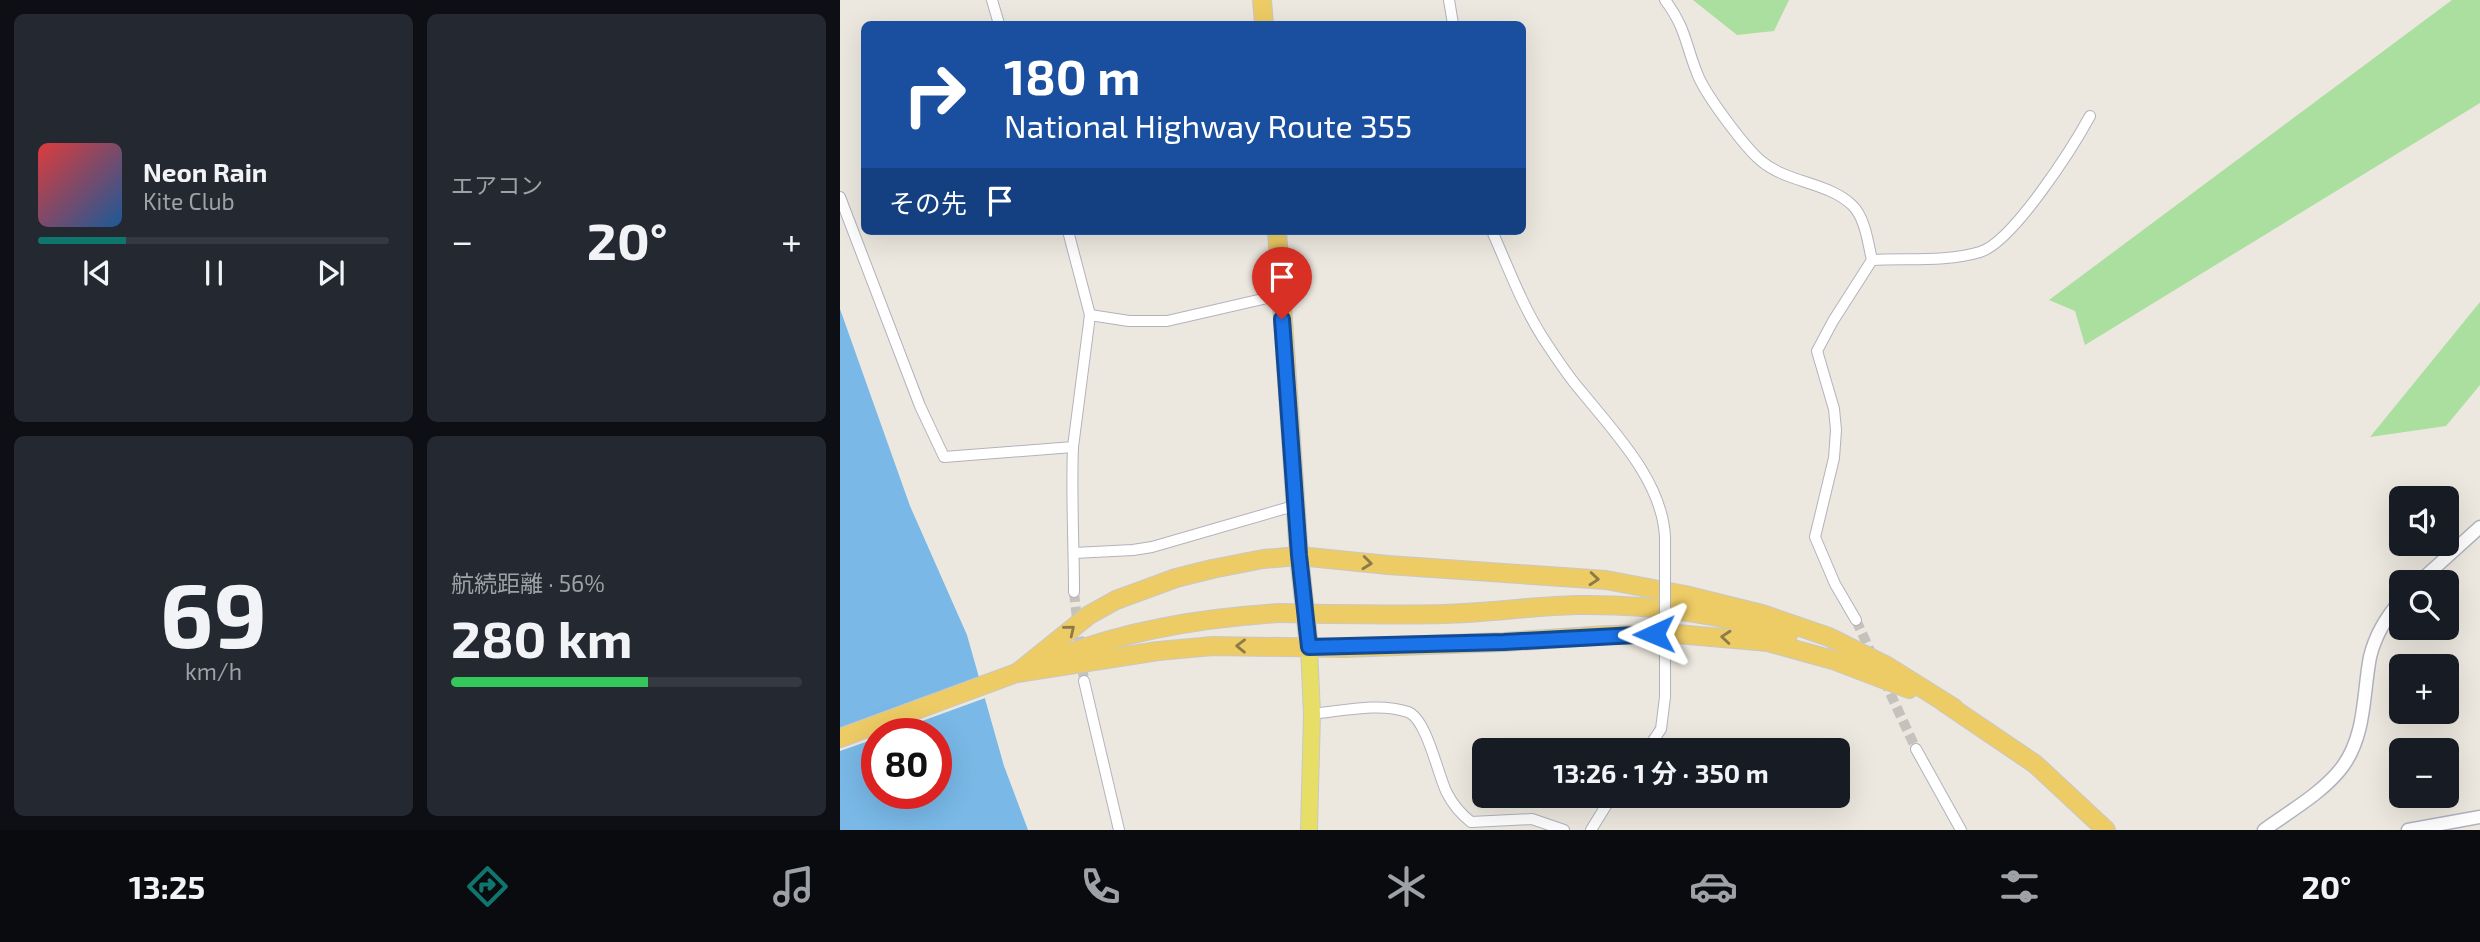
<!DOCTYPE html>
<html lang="ja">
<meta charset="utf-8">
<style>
body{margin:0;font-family:"Exo 2","Noto Sans JP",sans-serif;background:#242831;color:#f1f3f6;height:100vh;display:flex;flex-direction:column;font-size:26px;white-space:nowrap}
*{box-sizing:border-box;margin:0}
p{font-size:23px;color:#9ea1a6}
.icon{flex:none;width:38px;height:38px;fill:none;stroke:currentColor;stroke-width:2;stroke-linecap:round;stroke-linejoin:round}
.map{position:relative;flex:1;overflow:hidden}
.drawer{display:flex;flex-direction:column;gap:14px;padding:14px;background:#0d0f14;width:840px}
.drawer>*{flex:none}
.guide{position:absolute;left:21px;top:21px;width:665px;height:214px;border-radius:10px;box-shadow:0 7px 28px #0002;background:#1a4fa0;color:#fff;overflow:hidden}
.tools{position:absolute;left:1549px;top:486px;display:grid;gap:14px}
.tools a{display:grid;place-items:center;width:70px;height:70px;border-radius:10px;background:#171b24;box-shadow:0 7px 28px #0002;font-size:35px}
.speed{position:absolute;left:21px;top:718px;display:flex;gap:14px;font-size:35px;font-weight:700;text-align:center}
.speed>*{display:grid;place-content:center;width:91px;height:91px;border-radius:50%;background:#171b24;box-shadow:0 7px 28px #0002;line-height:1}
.speed .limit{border:10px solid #d22;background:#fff;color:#111}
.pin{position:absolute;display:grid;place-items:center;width:60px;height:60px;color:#fff;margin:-72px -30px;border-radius:50% 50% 50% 0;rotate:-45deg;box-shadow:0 0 7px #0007}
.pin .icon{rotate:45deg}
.me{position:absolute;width:77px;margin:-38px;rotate:269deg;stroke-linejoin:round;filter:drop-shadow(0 0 5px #0008)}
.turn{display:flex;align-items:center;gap:24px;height:147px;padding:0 28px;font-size:32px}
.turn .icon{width:91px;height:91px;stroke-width:2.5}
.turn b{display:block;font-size:49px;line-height:60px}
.then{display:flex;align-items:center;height:66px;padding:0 28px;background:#0003;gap:14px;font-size:26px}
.big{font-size:52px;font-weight:700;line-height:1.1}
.drawer .card{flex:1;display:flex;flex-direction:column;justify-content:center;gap:10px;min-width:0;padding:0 24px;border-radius:10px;background:#242831}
.drawer .dial{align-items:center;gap:0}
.dial b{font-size:91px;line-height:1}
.song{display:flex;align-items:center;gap:21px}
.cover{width:84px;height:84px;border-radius:10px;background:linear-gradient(135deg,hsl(0 70% 55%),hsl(210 70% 35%))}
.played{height:7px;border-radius:4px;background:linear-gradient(90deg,#0f766e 25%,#363941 25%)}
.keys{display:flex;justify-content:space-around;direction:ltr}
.heat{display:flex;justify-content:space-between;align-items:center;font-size:38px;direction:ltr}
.charge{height:10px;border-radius:5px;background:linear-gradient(90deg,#34c759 56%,#363941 0)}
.drawer .tiles{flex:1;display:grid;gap:14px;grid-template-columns:repeat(2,1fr)}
.trip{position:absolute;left:632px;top:738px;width:378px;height:70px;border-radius:10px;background:#171b24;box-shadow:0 7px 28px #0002;font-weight:700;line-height:70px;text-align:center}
.menu{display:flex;height:112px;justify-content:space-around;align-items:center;background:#090b0e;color:#9ea1a6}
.menu .icon{width:49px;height:49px}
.menu .selected{color:#0f766e}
.menu b{font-size:32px;color:#f1f3f6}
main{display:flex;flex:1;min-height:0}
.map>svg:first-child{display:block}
.green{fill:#abdf9f}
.water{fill:#79b8e7;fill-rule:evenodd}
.pier{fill:#ece8df}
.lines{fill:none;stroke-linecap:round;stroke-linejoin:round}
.minor-tunnel{stroke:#c5c2bb;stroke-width:10;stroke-dasharray:10 5;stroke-linecap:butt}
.minor-casing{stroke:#b2b2be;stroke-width:12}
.tertiary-casing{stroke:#b2b2be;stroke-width:15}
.primary-casing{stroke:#c8c8c8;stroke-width:18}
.trunk-casing{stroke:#c8c8c8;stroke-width:20}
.minor{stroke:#fff;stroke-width:10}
.tertiary{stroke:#fff;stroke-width:12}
.primary{stroke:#e7de68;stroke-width:16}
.trunk{stroke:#edcb65;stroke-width:18}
.minor-bridge-casing{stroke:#b2b2be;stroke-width:12;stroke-linecap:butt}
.trunk-bridge-casing{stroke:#c8c8c8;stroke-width:20;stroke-linecap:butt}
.minor-bridge{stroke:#fff;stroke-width:10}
.trunk-bridge{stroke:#edcb65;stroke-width:18}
.oneway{stroke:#8c7b48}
.route-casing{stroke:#114b97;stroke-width:18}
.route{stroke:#1a73e8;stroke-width:12}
</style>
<main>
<section class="drawer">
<div class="tiles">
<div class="card">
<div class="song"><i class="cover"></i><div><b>Neon Rain</b><p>Kite Club</p></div></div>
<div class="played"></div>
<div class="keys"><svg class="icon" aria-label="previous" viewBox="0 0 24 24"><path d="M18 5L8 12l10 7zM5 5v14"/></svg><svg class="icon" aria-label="pause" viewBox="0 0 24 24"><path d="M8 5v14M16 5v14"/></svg><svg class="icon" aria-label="next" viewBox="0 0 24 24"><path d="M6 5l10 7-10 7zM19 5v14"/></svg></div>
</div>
<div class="card"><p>エアコン</p>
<div class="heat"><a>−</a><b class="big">20°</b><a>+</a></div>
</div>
<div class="card dial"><b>69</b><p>km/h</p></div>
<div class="card"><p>航続距離 · 56%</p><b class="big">280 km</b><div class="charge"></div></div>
</div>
</section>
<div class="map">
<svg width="1640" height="830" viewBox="0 0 1640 830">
<rect width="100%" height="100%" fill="#ece8df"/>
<g class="green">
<polygon points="853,0 949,0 934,31 897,35"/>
<polygon points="1612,0 1640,0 1640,103 1245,345 1235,311 1209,300"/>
<polygon points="1640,302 1640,385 1606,426 1530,437"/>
</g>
<path class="water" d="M 0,309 L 70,506 L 127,635 L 164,766 L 188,830 L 0,830 ZM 37,733 L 96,733 L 96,793 L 37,793 Z"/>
<polygon class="pier" points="143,678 148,697 49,733 37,733 37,738 0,751 0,730"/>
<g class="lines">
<g class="minor-tunnel">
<polyline points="234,592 244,681"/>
<polyline points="1016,620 1033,657"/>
<polyline points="1044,680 1076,749"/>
</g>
<defs>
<g id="minor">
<polyline points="152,0 159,24"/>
<polyline points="609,0 613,24"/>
<path d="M 825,0 C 846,28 845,43 857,73 C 864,93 904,146 920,160 C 946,183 988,182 1012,205 C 1025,217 1028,243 1032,260 L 993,321 L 977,351 L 994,409 L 996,430 L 994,458 L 975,537 L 995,584 L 1016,620"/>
<polyline points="0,197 80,406 104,457 233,447 250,315 289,321 327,321 440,295"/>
<polyline points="228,231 250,315"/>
<path d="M 652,231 C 668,267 682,305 703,338 C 715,356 727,375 741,391 C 775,433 823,482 825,538"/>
<path d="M 1032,260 C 1067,258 1107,262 1140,252 C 1173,242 1233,147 1250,116"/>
<path d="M 233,447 C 231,496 234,544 234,592"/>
<polyline points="234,553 293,550 312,547 457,505"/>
<polyline points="244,681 279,830"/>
<path d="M 472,714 C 502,711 539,702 568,712 C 587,719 598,776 607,793 C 613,805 621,814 631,822 L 692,819 L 724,830"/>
<polyline points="1076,749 1121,830"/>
<polyline points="806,751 821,729 825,697"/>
<polyline points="751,830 772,796"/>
</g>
<g id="tertiary">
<polyline points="1578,583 1640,527"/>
<path d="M 1424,830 C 1450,811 1484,792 1503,766 C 1526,734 1523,693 1530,657 C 1535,636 1547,616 1561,600"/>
<polyline points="1568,830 1640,817"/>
</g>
<polyline id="primary" points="469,830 472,714 469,647"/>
<g id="trunk">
<polyline points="422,0 424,24"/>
<polyline points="437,231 459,556 469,647"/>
<path d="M 486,614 C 525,614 565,615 604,614 C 648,613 693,606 737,605 C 808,604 880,613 948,635"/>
<path d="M 213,659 C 286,630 362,618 440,613"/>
<polyline points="177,673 249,615 276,600 336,578 372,569 423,559 459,556 548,565 766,580 845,595 922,614 989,637 1047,666 1114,708"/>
<polyline points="177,673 318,651 373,646 505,648 664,642 767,635 837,634 928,642 993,660 1069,689"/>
<polyline points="1105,703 1195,764 1266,830"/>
<polyline points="0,738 187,669"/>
</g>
</defs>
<use href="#minor" class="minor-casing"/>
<use href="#tertiary" class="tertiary-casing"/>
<use href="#primary" class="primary-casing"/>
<use href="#trunk" class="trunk-casing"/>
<use href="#minor" class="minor"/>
<use href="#tertiary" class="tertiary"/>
<use href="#primary" class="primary"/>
<use href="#trunk" class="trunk"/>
<defs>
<polyline id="minor-bridge" points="825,697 825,538"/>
<polyline id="trunk-bridge" points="440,613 486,614"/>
</defs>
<use href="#minor-bridge" class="minor-bridge-casing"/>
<use href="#trunk-bridge" class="trunk-bridge-casing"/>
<use href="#minor-bridge" class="minor-bridge"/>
<use href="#trunk-bridge" class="trunk-bridge"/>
</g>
<defs><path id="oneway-chevron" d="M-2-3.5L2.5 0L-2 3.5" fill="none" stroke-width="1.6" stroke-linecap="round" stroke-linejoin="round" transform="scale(1.75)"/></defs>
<g class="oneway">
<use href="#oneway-chevron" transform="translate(527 563) rotate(6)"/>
<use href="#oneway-chevron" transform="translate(754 579) rotate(5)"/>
<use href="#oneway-chevron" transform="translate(230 630) rotate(-39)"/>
<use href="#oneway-chevron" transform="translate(886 637) rotate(-175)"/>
<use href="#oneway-chevron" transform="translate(401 646) rotate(-179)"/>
</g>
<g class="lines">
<defs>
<polyline id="route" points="442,319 459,555 469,647 664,642 814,634"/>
</defs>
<use href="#route" class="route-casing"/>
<use href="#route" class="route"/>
</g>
</svg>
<div class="tools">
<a><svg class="icon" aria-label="sound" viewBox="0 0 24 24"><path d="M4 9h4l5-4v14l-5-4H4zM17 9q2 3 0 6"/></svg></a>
<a><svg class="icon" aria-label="search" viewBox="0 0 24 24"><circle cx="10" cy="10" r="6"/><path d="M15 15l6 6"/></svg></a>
<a>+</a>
<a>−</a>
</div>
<div class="speed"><div class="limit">80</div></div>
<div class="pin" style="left:442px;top:319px;background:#d93025"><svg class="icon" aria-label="arrive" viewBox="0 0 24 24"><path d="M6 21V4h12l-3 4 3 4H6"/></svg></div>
<svg class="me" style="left:814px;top:634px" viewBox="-20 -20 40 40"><path d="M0-17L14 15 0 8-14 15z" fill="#1a73e8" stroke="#fff" stroke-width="4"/></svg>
<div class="trip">13:26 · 1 分 · 350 m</div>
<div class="guide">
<div class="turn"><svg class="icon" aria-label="right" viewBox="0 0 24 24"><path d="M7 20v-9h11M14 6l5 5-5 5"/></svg><div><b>180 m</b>National Highway Route 355</div></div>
<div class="then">その先<svg class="icon" aria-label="arrive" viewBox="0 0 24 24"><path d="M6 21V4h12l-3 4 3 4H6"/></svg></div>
</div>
</div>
</main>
<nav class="menu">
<b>13:25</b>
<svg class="icon selected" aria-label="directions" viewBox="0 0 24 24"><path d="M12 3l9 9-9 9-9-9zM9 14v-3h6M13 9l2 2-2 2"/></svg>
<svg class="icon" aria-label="music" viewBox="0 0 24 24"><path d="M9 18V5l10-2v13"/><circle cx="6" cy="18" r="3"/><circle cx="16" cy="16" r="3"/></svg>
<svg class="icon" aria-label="phone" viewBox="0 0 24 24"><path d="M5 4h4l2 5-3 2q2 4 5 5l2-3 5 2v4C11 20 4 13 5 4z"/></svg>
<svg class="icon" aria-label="climate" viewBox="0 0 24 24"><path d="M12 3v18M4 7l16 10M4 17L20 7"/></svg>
<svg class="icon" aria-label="car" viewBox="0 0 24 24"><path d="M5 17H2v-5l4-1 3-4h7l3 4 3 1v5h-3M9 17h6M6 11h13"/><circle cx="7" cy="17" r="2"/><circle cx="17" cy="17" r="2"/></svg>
<svg class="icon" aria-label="filters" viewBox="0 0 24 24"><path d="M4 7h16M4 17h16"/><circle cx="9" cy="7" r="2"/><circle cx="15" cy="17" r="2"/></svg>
<b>20°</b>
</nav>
